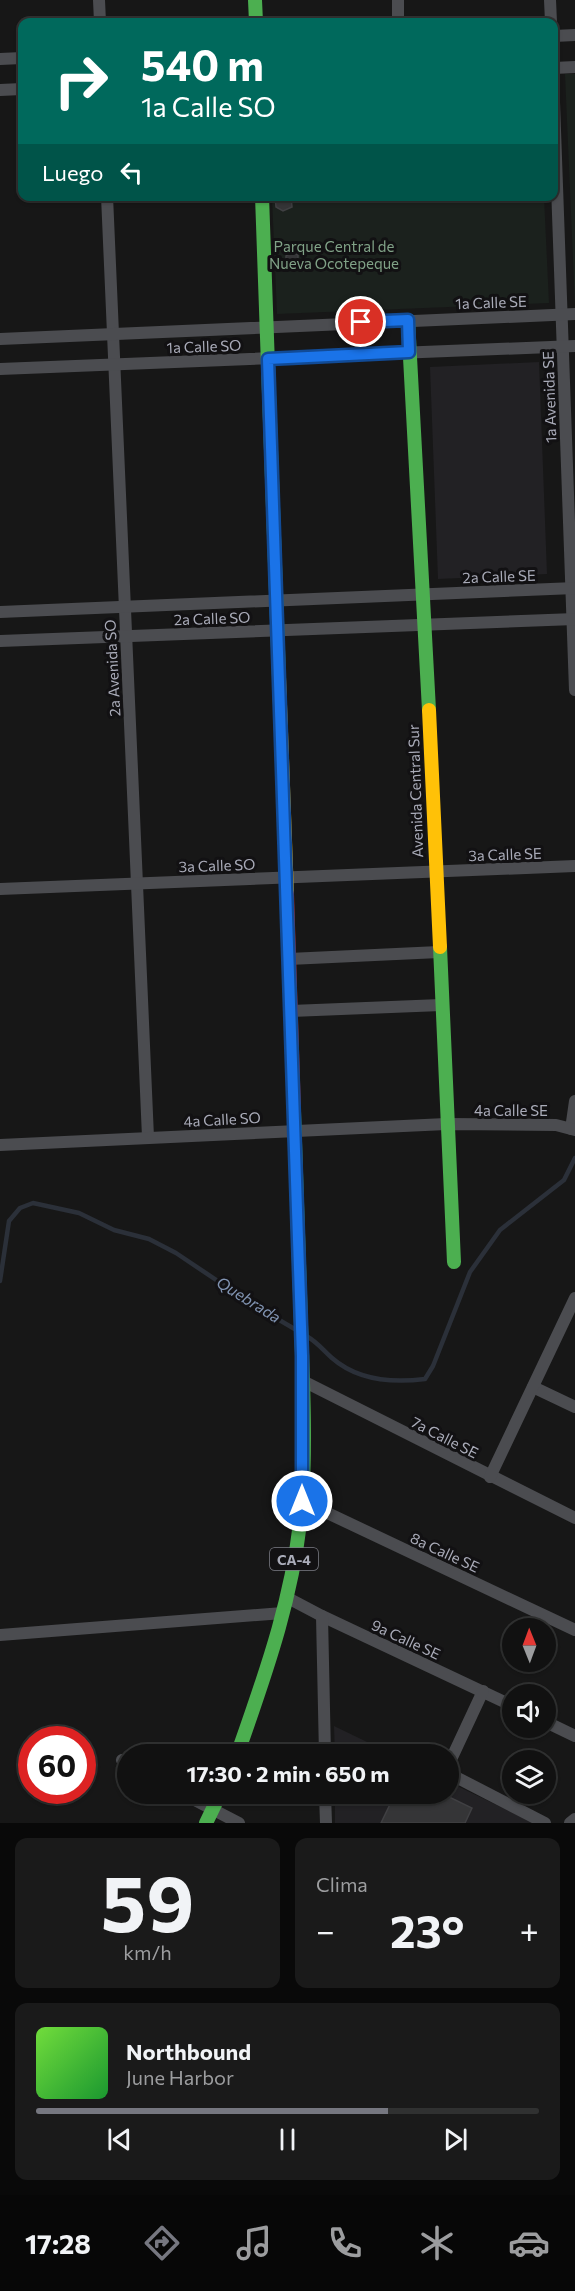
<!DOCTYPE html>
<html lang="es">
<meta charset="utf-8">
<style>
body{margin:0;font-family:Commissioner,sans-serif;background:#1a1a1a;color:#f1f3f6;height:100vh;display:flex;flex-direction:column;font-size:22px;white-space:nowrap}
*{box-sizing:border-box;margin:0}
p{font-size:20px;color:#9c9d9f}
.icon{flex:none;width:33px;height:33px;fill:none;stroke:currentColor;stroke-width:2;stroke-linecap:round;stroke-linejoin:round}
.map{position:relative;height:1823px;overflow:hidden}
.panel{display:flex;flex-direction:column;gap:15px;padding:15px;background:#090909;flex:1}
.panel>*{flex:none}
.top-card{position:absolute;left:18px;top:18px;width:540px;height:183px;border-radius:12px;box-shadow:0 2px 4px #0004,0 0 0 2px #303131;background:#00695c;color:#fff;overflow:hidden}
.needle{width:39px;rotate:359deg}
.buttons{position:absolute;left:502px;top:1618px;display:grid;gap:12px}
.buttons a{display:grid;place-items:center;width:54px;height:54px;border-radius:50%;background:#111;box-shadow:0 2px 4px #0004,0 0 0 2px #303131;font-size:30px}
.speed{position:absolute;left:18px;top:1726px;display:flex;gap:12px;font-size:30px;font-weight:700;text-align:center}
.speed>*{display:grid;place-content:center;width:78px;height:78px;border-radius:50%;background:#111;box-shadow:0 2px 4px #0004,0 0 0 2px #303131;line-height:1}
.speed .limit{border:9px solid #d22;background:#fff;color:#111}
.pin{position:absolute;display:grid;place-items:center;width:51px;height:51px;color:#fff;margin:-26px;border:3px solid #fff;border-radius:50%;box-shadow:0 2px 6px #0007}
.me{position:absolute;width:66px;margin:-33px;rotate:0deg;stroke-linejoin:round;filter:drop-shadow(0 0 4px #0008)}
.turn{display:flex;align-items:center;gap:21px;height:126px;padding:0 24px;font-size:27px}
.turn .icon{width:78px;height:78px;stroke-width:2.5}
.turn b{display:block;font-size:42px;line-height:51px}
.then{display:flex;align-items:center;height:57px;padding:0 24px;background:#0003;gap:12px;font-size:22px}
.big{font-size:45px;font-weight:700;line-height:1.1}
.panel .widget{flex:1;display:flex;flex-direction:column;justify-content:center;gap:9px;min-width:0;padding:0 21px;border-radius:12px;background:#1a1a1a}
.panel .dial{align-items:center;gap:0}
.dial b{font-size:78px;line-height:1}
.song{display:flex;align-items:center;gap:18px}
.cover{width:72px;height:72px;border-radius:9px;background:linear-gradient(135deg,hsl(100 70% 55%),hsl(130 70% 35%))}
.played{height:6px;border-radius:3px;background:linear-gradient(90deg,#767780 70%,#303131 70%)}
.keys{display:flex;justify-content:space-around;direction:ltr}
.heat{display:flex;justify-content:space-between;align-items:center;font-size:33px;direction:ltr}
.panel .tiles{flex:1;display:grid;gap:15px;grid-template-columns:1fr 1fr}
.widget:last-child{grid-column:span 2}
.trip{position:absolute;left:117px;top:1744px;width:342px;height:60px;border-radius:30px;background:#111;box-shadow:0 2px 4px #0004,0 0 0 2px #303131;font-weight:700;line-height:60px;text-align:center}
.dock{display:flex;height:96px;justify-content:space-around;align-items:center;background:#070707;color:#9c9d9f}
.dock .icon{width:42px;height:42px}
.dock .active{color:#767780}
.dock b{font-size:27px;color:#f1f3f6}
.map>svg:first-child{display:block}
.built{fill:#222124}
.green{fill:#1b211d}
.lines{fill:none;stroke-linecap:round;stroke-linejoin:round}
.stream{stroke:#2b3039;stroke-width:4.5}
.building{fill:#353537;stroke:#404043;stroke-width:1.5}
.street{stroke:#4b4c50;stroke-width:12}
.fast{stroke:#4caf50;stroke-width:14}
.slow{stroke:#ffc107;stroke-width:14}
.jam{stroke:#c62828;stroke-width:14}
.route-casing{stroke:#114b97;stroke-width:15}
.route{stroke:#1a73e8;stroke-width:10}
.labels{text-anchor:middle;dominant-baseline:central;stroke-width:6;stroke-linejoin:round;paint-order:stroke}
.shield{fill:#121113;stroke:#7c7d86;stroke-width:1.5}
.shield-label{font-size:14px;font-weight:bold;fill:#a9abb8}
.park-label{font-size:15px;fill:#80a287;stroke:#121113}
.street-label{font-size:15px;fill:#a9abb8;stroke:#121113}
.water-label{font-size:16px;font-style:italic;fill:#8194b2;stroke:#121113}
</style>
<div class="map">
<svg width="575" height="1823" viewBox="0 0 575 1823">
<rect width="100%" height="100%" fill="#171717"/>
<g class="built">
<polygon points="539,362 547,574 438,579 430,367"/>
<polygon points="334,1726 394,1755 335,1755"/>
<polygon points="449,1782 534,1823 335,1823 335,1794 448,1794"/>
</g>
<g class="green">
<polygon points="565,74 575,74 575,306"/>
<polygon points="272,197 544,197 549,303 277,314"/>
</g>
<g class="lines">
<g class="stream">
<polyline points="0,1281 9,1221 20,1208 33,1203 79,1213 114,1230 149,1239 176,1253 252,1304 298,1331"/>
<path d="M 308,1337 C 318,1343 323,1350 332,1358 C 357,1380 393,1383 425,1379 L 433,1366 L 470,1272 L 500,1230 L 564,1180 L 575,1158"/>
</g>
</g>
<g class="building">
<polygon points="275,196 291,196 292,207 283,211 276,207"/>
<polygon points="292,252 298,255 298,262 292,266 286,262 286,256"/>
<polygon points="395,1794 443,1794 472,1808 465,1823 381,1823"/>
</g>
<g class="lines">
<g class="street">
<polyline points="99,0 100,22"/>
<polyline points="398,0 398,22"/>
<polyline points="550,0 551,22"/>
<polyline points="554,36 575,35"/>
<polyline points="0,59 22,58"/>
<polyline points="554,68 575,67"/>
<polyline points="0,90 22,89"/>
<polyline points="554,102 575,690"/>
<polyline points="107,196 148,1137"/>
<polyline points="0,339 575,314"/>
<polyline points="0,369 575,346"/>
<polyline points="0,612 575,588"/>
<polyline points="0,641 575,619"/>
<polyline points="0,889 575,866"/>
<polyline points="289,959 439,952"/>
<polyline points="291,1011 441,1005"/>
<polyline points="571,1129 575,1101"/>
<polyline points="0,1145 446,1124 556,1125 575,1130"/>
<polyline points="303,1381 575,1518"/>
<polyline points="533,1387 575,1407"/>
<polyline points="490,1477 575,1298"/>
<polyline points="302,1501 575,1630"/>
<polyline points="286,1597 322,1616 513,1706"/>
<polyline points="322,1616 325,1755"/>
<polyline points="0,1635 283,1613"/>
<polyline points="546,1722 575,1736"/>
<polyline points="122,1760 128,1763"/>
<polyline points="448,1766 483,1691"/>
<polyline points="448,1773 545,1823"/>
<polyline points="183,1794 239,1823"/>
<polyline points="325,1794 326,1823"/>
<polyline points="570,1823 575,1819"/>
</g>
<g class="fast">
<polyline points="255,0 256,22"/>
<polyline points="262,196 279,677"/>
<polyline points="408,320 429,710"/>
<polyline points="440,947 454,1262"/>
<path d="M 237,1755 C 266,1673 296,1589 302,1501 C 306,1442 303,1382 301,1324 C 299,1253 297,1182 294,1111"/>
<polyline points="206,1823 220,1794"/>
</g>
<g class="slow">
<polyline points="279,677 287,894"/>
<polyline points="429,710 440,947"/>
</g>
<polyline class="jam" points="287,894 294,1111"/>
</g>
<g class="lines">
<defs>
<polyline id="route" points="302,1501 302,1356 268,359 409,352 408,320 361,322"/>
</defs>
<use href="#route" class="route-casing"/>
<use href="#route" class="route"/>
</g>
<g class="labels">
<rect class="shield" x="270" y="1548" width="48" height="22" rx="4.5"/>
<g class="shield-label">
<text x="294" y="1559">CA-4</text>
</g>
<g class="park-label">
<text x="334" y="246">Parque Central de<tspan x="334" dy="17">Nueva Ocotepeque</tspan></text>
</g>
<g class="street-label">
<text transform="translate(491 302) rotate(-2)">1a Calle SE</text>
<text transform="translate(204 346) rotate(-2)">1a Calle SO</text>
<text transform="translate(549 397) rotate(-92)">1a Avenida SE</text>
<text transform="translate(499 576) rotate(-2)">2a Calle SE</text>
<text transform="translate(212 618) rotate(-2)">2a Calle SO</text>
<text transform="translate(112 668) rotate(-93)">2a Avenida SO</text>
<text transform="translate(415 791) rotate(-92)">Avenida Central Sur</text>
<text transform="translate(505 854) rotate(-2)">3a Calle SE</text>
<text transform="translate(217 865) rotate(-2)">3a Calle SO</text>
<text x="511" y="1110">4a Calle SE</text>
<text transform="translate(222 1119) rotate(-3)">4a Calle SO</text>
<text transform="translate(445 1437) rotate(27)">7a Calle SE</text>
<text transform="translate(445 1552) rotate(25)">8a Calle SE</text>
<text transform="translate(406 1639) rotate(25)">9a Calle SE</text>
</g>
<g class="water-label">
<text transform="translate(249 1299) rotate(32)">Quebrada</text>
</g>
</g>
</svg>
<div class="buttons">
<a><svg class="needle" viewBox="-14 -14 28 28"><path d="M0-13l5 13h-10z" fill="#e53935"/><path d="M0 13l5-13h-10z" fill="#9c9d9f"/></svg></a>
<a><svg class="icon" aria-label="sound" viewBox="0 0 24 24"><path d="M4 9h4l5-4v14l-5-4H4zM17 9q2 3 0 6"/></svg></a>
<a><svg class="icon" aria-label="layers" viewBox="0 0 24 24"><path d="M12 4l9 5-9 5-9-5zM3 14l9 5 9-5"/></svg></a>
</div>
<div class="speed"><div class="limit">60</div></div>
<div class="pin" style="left:361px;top:322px;background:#d93025"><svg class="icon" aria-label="arrive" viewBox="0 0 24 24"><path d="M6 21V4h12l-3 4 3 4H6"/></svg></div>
<svg class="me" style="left:302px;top:1501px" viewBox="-20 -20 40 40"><circle r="17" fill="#1a73e8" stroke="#fff" stroke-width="3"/><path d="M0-11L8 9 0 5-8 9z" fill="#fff"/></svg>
<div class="trip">17:30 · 2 min · 650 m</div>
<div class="top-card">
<div class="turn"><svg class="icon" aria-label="right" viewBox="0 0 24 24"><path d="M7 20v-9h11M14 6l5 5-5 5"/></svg><div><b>540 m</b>1a Calle SO</div></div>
<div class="then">Luego<svg class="icon" aria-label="left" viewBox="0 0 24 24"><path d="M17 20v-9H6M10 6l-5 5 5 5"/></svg></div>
</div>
</div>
<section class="panel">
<div class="tiles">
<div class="widget dial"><b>59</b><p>km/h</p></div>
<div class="widget"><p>Clima</p>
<div class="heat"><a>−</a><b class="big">23°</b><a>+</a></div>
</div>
<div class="widget">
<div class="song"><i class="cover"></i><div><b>Northbound</b><p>June Harbor</p></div></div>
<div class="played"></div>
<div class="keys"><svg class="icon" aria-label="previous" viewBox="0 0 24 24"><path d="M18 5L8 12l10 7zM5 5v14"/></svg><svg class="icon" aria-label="pause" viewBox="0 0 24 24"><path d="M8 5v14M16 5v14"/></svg><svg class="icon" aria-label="next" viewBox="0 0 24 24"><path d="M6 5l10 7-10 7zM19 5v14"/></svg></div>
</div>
</div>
</section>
<nav class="dock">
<b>17:28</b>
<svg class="icon active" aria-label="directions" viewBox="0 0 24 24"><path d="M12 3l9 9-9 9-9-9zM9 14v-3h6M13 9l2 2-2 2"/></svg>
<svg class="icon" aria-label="music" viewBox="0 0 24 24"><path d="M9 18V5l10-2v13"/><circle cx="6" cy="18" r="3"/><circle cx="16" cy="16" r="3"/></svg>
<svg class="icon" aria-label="phone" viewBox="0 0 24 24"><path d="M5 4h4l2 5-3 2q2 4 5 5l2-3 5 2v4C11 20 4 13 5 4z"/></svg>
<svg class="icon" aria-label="climate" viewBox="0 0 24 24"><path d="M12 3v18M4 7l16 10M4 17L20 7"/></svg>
<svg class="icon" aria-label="car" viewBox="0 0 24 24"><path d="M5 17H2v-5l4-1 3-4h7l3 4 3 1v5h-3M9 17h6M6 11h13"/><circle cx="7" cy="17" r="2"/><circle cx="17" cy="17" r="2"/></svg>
</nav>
